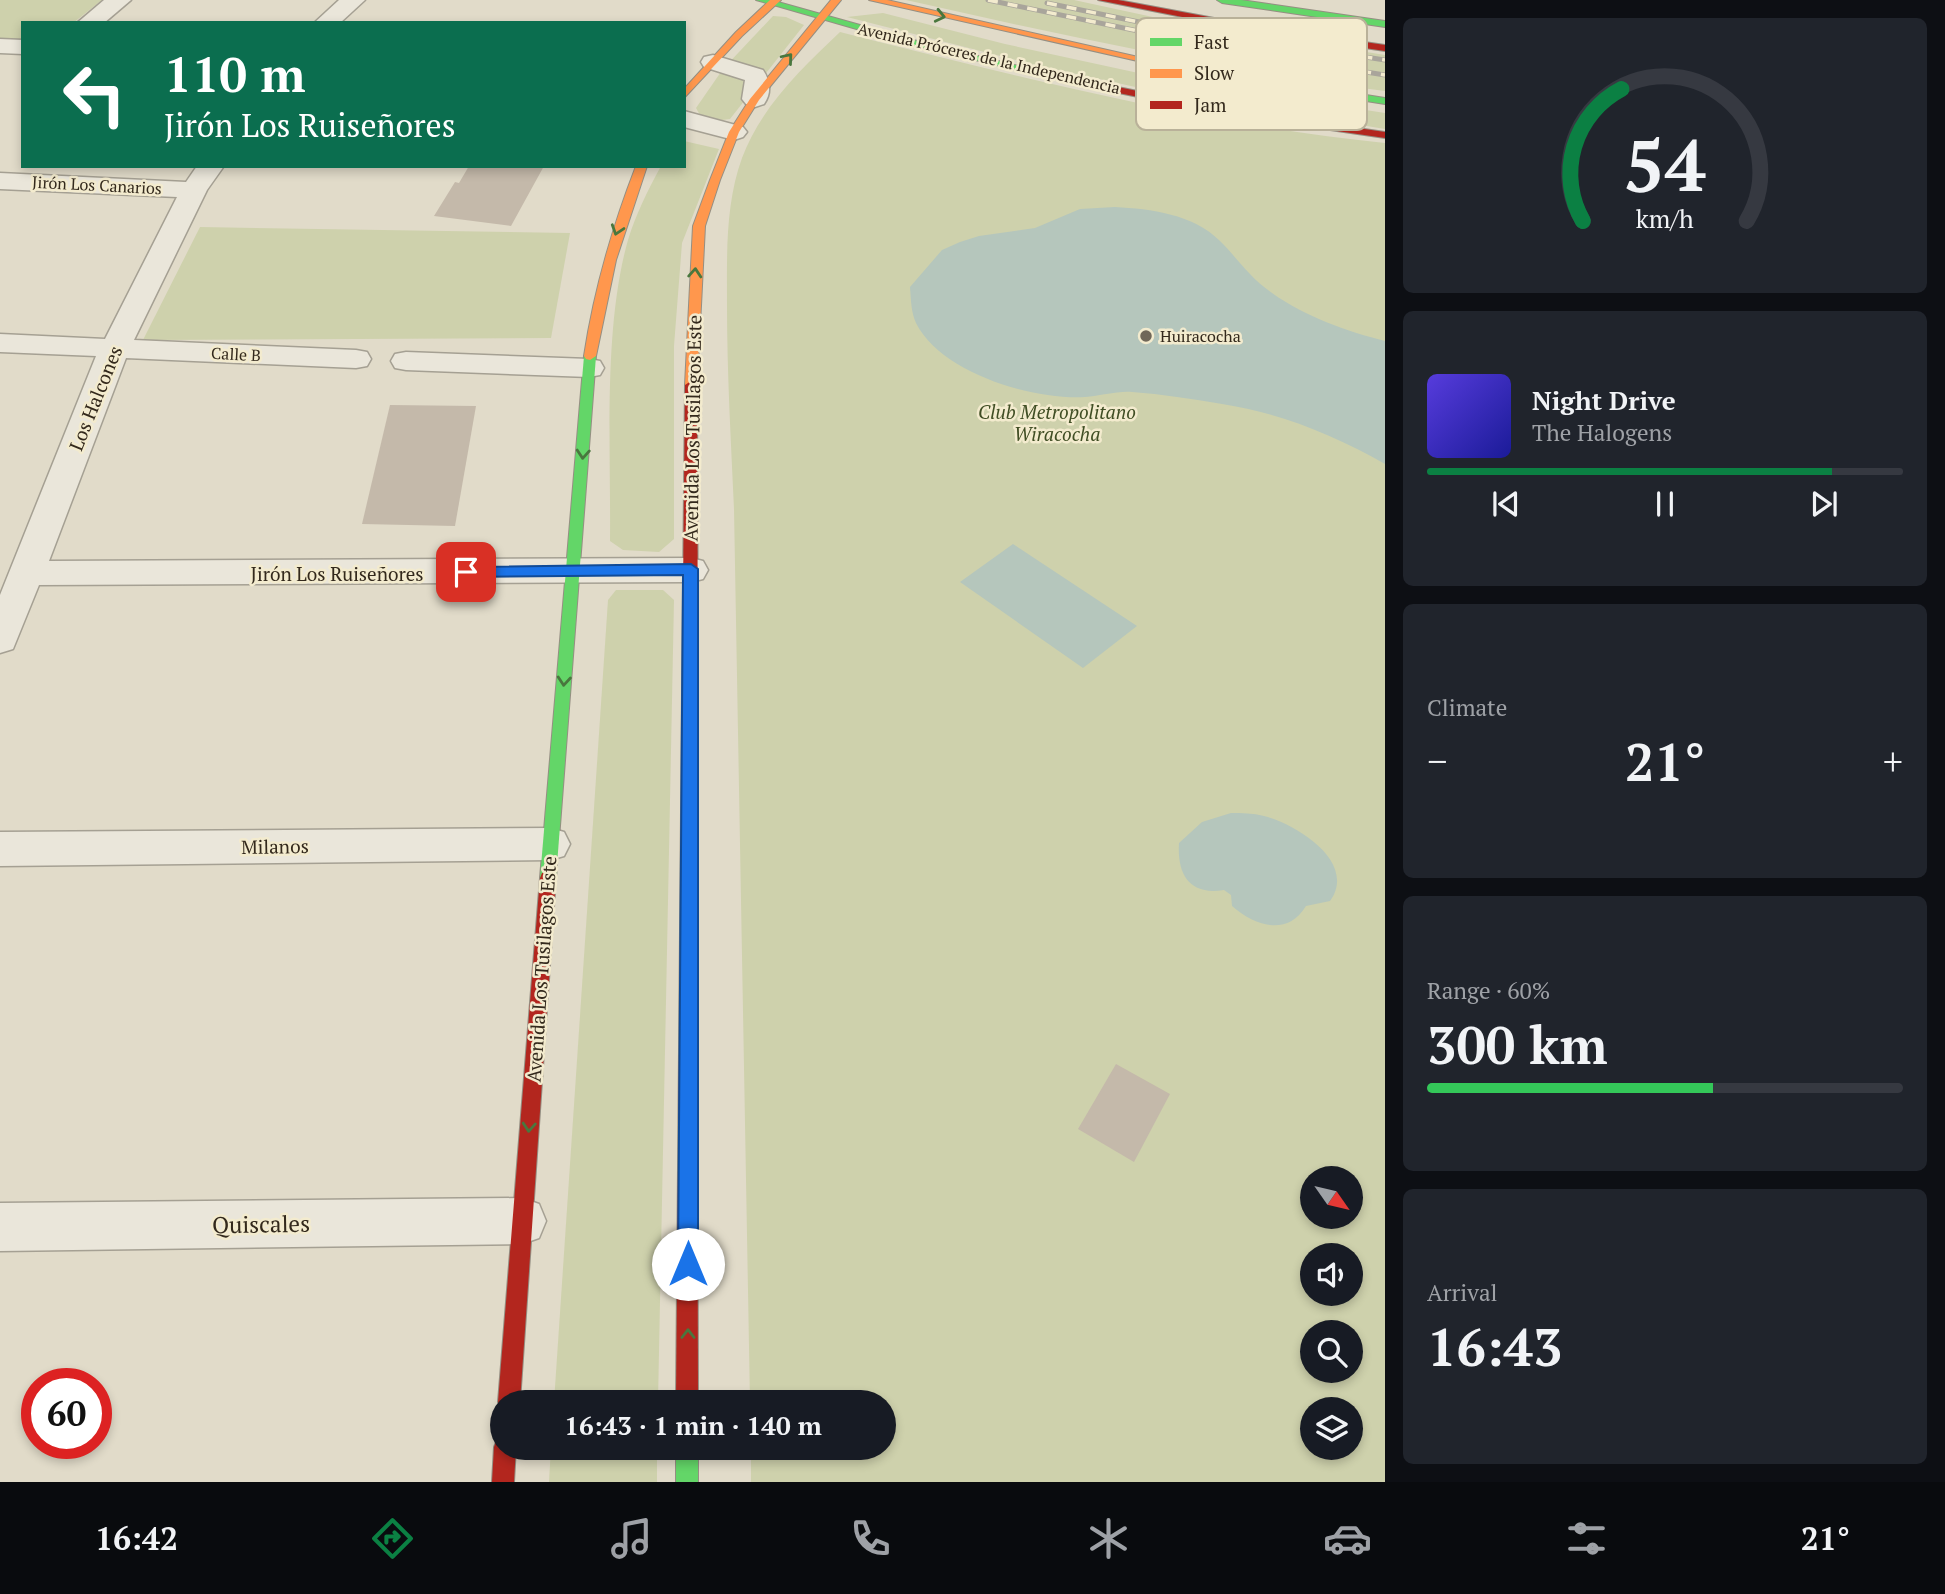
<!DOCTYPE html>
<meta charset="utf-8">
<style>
body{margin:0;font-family:"PT Serif",serif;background:#20242c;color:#f1f3f6;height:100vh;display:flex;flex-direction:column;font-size:26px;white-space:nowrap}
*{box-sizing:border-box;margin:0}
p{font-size:23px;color:#9ea1a6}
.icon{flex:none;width:38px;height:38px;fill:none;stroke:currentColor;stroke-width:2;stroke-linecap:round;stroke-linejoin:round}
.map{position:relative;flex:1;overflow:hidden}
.details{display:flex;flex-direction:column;gap:18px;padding:18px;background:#0d0f14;width:560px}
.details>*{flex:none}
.guide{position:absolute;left:21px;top:21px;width:665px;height:147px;border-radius:0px;box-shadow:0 4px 10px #0003;background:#0b6e4f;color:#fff;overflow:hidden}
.needle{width:46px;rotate:124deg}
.buttons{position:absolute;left:1300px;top:1166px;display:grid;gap:14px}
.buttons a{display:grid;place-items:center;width:63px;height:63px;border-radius:50%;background:#171b24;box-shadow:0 4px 10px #0003;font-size:35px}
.speed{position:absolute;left:21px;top:1368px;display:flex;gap:14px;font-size:35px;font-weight:700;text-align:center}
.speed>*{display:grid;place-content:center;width:91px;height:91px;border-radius:50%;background:#171b24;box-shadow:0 4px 10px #0003;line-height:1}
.speed .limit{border:10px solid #d22;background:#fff;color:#111}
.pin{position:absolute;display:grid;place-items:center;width:60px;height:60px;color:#fff;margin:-30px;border-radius:14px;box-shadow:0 4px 10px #0006}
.me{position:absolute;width:77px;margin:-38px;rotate:0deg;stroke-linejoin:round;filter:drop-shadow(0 0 5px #0008)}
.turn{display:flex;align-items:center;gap:24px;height:147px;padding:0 28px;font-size:32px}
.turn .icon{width:91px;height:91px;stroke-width:2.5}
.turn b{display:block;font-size:49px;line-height:60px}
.big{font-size:52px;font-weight:600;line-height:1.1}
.details .card{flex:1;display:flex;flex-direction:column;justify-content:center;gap:10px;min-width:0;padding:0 24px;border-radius:10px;background:#20242c}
.details .dial{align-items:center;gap:0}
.dial svg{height:182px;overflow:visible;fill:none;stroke:#363941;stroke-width:7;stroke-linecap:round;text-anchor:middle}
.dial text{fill:#f1f3f6;stroke:none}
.song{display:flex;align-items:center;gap:21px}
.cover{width:84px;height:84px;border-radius:10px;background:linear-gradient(135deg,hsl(250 70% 55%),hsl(240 70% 35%))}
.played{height:7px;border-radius:4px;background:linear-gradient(90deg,#0b8043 85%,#363941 85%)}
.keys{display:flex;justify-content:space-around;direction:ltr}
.heat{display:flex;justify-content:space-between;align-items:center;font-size:38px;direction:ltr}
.charge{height:10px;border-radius:5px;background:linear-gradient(90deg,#34c759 60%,#363941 0)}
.trip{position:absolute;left:490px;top:1390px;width:406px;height:70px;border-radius:35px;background:#171b24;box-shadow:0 4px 10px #0003;font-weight:600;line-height:70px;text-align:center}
.tabs{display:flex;height:112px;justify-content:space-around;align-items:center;background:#090b0e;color:#9ea1a6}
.tabs .icon{width:49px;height:49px}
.tabs .current{color:#0b8043}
.tabs b{font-size:32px;color:#f1f3f6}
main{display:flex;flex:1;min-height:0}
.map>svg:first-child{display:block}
.green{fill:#ced1ac;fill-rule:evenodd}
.water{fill:#b5c6bc}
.building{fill:#c4b9aa}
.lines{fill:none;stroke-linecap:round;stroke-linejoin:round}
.street-casing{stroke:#a5a093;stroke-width:3}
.fast-casing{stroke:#958f83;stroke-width:2}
.slow-casing{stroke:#958f83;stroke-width:2}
.jam-casing{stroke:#958f83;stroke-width:2}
.street{fill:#eae6da;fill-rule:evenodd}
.fast{fill:#63d668;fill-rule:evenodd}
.slow{fill:#ff974d;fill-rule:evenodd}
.jam{fill:#b3261e;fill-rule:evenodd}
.rail-casing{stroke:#a9a59b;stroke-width:5}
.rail{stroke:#f3ebce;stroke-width:3.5;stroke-dasharray:10;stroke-linecap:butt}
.oneway{stroke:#49773e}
.route{fill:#1a73e8;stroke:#114b97;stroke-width:2}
.poi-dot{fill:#706759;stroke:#f3ebce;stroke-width:2.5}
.labels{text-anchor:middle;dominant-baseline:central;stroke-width:5;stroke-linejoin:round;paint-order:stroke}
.far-street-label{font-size:16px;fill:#33291c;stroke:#f3ebce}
.far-poi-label{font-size:16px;fill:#33291c;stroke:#f3ebce;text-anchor:start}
.street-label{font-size:19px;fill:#33291c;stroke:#f3ebce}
.park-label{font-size:19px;font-style:italic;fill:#404e24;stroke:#f3ebce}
.near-street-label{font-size:23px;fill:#33291c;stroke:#f3ebce}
.key{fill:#f3ebce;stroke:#b9b199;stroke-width:2}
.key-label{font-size:19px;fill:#33291c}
</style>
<main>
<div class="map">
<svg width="1385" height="1482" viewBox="0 0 1385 1482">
<rect width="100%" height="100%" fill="#e1dbc9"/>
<g class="green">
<polygon points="0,0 102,0 73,23 23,23 23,41 0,40"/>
<path d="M 906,0 L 1074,0 L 1162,19 L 1385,55 L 1385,91 C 1224,70 1065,36 906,0 Z"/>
<polygon points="883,13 1005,44 1166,79 1385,113 1385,129 1149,90 1036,65 847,17"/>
<polygon points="773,16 786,17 804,25 730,119 722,120 700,115 696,108 723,69"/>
<path d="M 840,32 C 1019,77 1201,124 1385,143 L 1385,1482 L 751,1482 L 751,1447 L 884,1447 L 884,1402 L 750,1402 L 734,509 C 731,441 727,373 727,306 C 727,256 725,205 742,158 C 761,107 802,68 840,32 ZM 1312,1178 L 1351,1178 L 1351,1216 L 1312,1216 ZM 1312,1255 L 1351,1255 L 1351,1293 L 1312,1293 ZM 1312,1332 L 1351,1332 L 1351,1370 L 1312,1370 ZM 1312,1409 L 1351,1409 L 1351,1447 L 1312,1447 Z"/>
<path d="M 684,141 L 719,149 L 682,243 L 674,346 L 674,539 L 659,552 L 623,550 L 610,541 C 611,448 603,328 628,240 C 636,214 648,190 661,166 L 684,166 Z"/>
<polygon points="200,227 570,233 551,338 143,340"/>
<polygon points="616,590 663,590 674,600 658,1402 554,1402 608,600"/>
<polygon points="551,1447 657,1447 657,1482 549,1482"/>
</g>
<g class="water">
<path d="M 1115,207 C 1151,209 1193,214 1220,241 C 1239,260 1249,277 1272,293 C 1306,317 1346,331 1385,341 L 1385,464 C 1334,435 1280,413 1222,404 C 1192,399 1162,394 1132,392 C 1116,391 1101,396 1085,397 C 1032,400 941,373 916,323 C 911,312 911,300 910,287 L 942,250 L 960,242 L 979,236 L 1035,228 L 1080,209 Z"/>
<polygon points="1013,544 1137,626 1083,668 960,582"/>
<path d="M 1231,813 C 1242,813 1253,813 1264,816 C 1296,824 1358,862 1330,901 L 1306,906 C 1287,937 1255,926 1232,906 L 1231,895 L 1224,890 C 1189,896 1177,874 1179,843 L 1202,822 Z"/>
</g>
<g class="building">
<polygon points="469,166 544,166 511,226 434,216 455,182 459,183"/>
<polygon points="390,405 476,406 455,526 362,524"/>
<polygon points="1116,1064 1170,1094 1134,1162 1078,1129"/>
</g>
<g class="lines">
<defs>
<g id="street">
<polygon points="104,0 131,0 104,23 77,23"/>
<polygon points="339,0 365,0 340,23 314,23"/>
<polygon points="0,39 23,40 23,54 0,53"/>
<path d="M 713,55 L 763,70 C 770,80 772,93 764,104 L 755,107 L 746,104 L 742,99 L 745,80 L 704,67 L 701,62 L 704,57 Z"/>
<polygon points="684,111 743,127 747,132 743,137 734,140 684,127"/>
<polygon points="197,166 224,166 207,190 134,340 356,350 367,352 371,359 367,366 356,368 126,358 49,561 691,558 703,561 708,570 703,579 691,582 39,585 13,649 0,653 0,595 96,356 0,352 0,334 105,339 177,197 0,189 0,173 186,182"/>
<polygon points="406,352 589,359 600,361 604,368 600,375 589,377 406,370 395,368 391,361 395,354"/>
<polygon points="550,828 564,832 570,844 564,856 550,860 0,866 0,832"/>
<polygon points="522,1198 539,1204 546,1221 539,1238 522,1244 0,1251 0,1203"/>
</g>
<g id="fast">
<polygon points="756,0 771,0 917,41 1093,84 1088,87 912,45"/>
<polygon points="1217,0 1241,0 1385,21 1385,27 1222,3"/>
<polygon points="1195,68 1385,98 1385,104 1191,73 1191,69"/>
<polygon points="590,352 596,356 556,878 554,883 548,885 542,883 540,878 584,356"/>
<rect x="676" y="1447" width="22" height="35"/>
</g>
<g id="slow">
<polygon points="770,0 781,0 742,36 684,98 684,89 736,32"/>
<polygon points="831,0 841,0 759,100 739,132 720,180 705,226 697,385 691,389 687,388 685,385 693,226 710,180 729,132 750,99"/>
<polygon points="869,0 887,0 1200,71 1195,74"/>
<path d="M 636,166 L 647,166 L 616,260 L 596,356 L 590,360 L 586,359 L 584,356 C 594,290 612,228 636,166 Z"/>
<polygon points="690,688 698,694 697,1051 695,1057 688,1059 681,1057 679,1051 682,694"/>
</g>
<g id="jam">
<polygon points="1098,0 1118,0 1257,26 1385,45 1385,51 1257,32"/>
<polygon points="1088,81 1227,109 1385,132 1385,138 1227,115 1084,86 1083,84"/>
<polygon points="691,381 697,385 698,694 690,700 682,694 685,385"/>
<polygon points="548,871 554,873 556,878 520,1402 502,1402 502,1410 498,1402 540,878 542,873"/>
<polygon points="688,1043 695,1045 697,1051 698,1402 676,1402 679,1051 681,1045"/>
<polygon points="502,1437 502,1447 516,1447 514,1482 492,1482 494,1447 497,1439"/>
</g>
</defs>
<use href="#street" class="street-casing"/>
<use href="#fast" class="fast-casing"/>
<use href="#slow" class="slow-casing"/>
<use href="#jam" class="jam-casing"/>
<use href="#street" class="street"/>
<use href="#fast" class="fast"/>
<use href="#slow" class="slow"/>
<use href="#jam" class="jam"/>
<defs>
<g id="rail">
<polyline points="988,0 1235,51 1385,75"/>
<polyline points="1047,3 1139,22 1385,60"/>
</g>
</defs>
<use href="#rail" class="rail-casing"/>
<use href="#rail" class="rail"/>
</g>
<defs><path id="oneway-chevron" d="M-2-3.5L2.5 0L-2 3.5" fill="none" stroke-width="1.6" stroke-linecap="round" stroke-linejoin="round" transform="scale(1.75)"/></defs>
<g class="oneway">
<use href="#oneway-chevron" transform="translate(940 16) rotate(13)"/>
<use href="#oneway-chevron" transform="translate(788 58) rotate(-50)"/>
<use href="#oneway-chevron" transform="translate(617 230) rotate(108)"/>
<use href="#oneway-chevron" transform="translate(695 273) rotate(-86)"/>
<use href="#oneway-chevron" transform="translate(583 454) rotate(94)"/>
<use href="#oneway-chevron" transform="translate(564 681) rotate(95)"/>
<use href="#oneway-chevron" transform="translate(529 1127) rotate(94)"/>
<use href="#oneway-chevron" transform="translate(688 1334) rotate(-90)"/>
</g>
<polygon class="route" points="691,564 698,569 698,1264 695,1271 688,1274 681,1271 678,1264 683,575 466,577 459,572 466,567"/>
<circle class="poi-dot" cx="1146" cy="336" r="7"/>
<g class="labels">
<g class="far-street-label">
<text transform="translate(989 58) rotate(13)">Avenida Próceres de la Independencia</text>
<text transform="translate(97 185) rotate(3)">Jirón Los Canarios</text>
<text transform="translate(236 354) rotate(3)">Calle B</text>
</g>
<g class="far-poi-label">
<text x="1160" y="336">Huiracocha</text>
</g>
<g class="street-label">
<text transform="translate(95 398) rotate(-68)">Los Halcones</text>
<text transform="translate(692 428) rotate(-89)">Avenida Los Tusilagos Este</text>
<text x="337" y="573">Jirón Los Ruiseñores</text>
<text transform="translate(275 846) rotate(-1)">Milanos</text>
<text transform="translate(541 969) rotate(-86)">Avenida Los Tusilagos Este</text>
</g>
<g class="park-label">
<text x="1057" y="411">Club Metropolitano<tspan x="1057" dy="22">Wiracocha</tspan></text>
</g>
<g class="near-street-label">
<text transform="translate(261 1224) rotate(-1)">Quiscales</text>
</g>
</g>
<rect x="1136" y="18" width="231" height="112" rx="10" class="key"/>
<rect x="1150" y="38" width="32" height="8" fill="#63d668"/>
<rect x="1150" y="69" width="32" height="9" fill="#ff974d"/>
<rect x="1150" y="101" width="32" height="8" fill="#b3261e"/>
<g class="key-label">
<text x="1194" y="49">Fast</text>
<text x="1194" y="80">Slow</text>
<text x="1194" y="112">Jam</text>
</g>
</svg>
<div class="buttons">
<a><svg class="needle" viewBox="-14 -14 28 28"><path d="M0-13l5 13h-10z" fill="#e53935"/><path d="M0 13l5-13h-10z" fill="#9ea1a6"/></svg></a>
<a><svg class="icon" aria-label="sound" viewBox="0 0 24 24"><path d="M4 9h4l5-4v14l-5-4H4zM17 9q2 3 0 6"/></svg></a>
<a><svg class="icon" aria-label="search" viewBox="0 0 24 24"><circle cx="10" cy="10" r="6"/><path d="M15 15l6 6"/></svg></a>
<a><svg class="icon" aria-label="layers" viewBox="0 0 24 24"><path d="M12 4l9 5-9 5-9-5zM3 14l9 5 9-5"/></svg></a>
</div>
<div class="speed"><div class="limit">60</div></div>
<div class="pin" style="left:466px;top:572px;background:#d93025"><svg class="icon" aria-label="arrive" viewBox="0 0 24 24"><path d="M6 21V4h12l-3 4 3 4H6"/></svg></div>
<svg class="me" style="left:688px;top:1264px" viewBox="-20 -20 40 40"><circle r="19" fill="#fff"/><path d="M0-13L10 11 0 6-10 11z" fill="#1a73e8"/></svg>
<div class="trip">16:43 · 1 min · 140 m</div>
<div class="guide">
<div class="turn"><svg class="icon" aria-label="left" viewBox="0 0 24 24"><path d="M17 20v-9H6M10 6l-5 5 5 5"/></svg><div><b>110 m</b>Jirón Los Ruiseñores</div></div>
</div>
</div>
<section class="details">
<div class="card dial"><svg viewBox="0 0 100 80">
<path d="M14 69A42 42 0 1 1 86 69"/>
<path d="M14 69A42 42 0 0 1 31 11" stroke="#0b8043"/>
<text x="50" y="56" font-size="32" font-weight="700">54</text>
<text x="50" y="72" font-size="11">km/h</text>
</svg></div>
<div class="card">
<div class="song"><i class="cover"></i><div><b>Night Drive</b><p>The Halogens</p></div></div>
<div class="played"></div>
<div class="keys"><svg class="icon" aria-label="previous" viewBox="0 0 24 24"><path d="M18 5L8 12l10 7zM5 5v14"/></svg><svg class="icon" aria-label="pause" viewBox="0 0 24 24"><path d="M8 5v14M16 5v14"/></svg><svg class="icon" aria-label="next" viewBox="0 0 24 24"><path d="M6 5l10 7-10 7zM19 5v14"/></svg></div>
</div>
<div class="card"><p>Climate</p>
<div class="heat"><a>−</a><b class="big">21°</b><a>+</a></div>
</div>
<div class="card"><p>Range · 60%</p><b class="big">300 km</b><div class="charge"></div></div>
<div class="card"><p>Arrival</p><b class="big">16:43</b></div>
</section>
</main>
<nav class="tabs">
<b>16:42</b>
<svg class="icon current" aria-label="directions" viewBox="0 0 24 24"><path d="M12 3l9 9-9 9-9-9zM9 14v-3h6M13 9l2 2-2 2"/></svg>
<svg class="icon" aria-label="music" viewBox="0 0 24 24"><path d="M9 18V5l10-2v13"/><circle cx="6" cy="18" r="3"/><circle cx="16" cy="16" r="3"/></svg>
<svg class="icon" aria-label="phone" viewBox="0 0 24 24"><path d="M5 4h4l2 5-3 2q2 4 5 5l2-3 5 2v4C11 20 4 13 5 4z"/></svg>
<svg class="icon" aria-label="climate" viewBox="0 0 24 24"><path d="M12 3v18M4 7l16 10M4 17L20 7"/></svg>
<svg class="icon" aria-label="car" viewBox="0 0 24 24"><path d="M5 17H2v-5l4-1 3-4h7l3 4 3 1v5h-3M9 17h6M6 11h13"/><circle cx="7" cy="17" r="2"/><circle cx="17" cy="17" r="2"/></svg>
<svg class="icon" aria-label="filters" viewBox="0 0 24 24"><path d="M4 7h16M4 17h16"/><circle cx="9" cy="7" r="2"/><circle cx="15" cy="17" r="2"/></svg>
<b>21°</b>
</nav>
